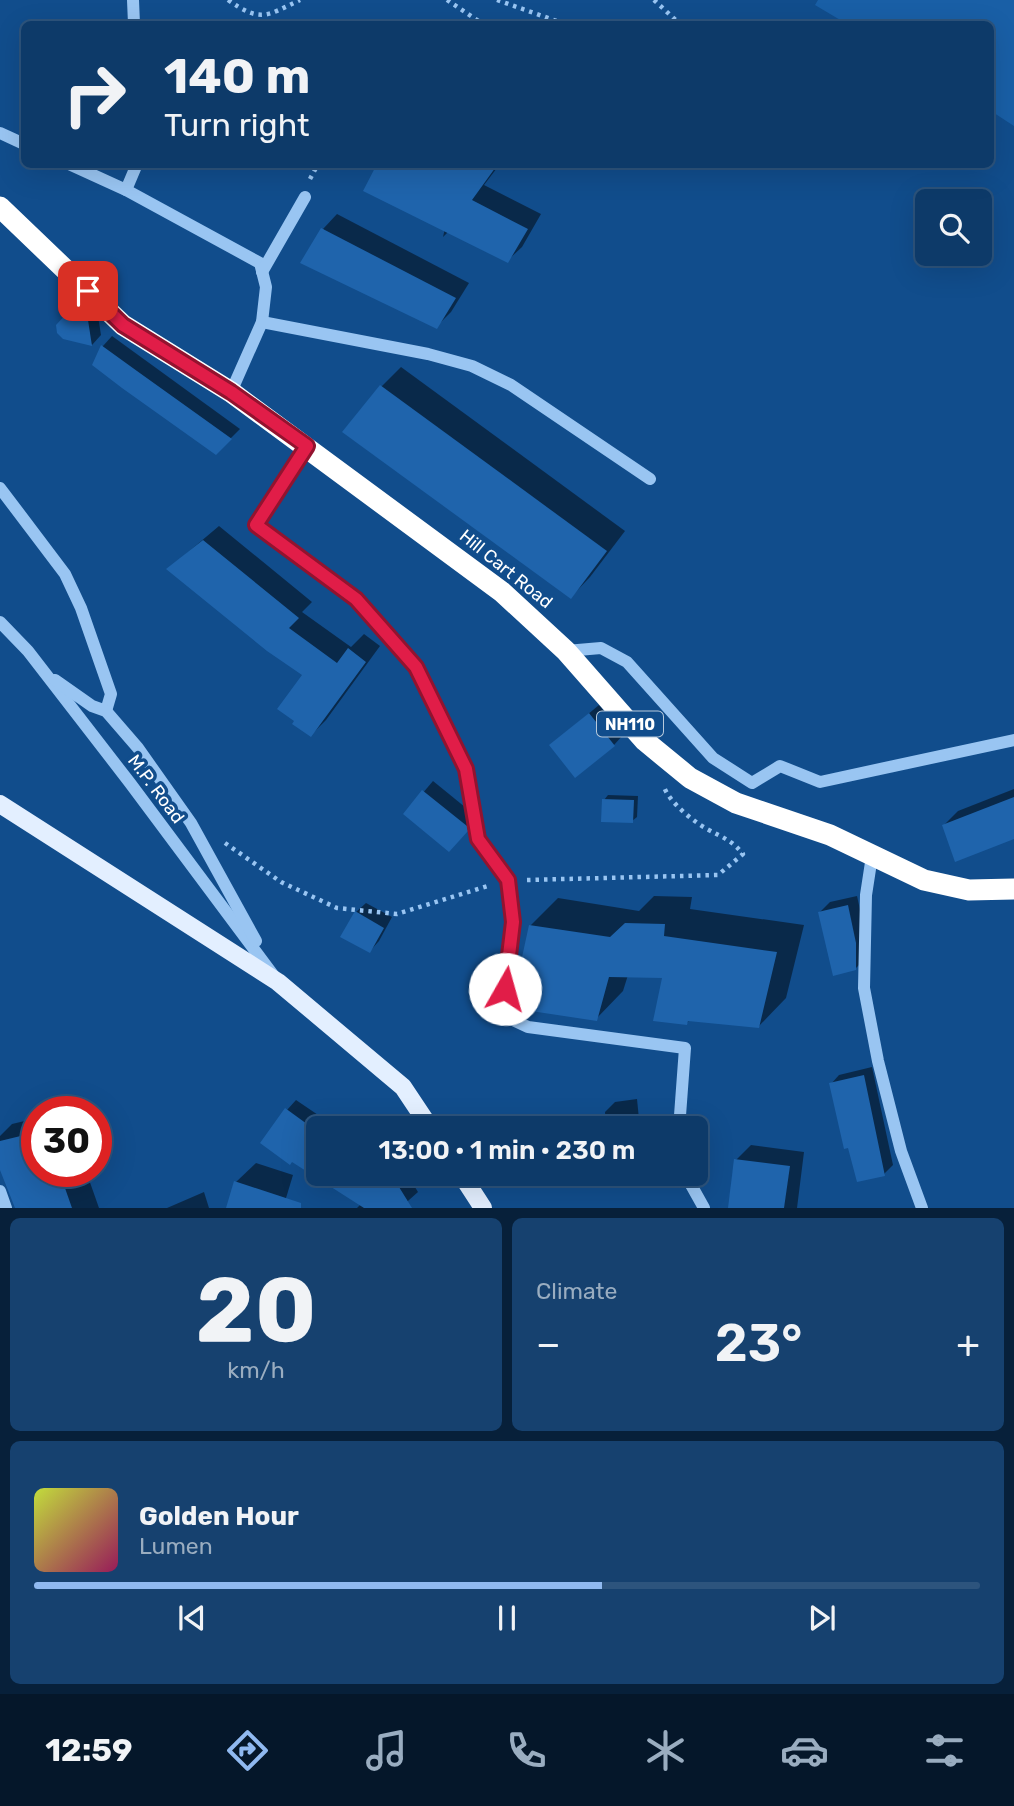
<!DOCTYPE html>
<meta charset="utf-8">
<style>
body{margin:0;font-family:Rubik,sans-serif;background:#16416f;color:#f1f3f6;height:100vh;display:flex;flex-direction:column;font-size:26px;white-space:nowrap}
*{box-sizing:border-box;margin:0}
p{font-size:23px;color:#9aadc0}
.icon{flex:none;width:38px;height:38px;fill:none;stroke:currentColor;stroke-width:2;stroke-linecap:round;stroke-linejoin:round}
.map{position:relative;height:1208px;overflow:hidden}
.details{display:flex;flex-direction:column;gap:10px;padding:10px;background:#07203a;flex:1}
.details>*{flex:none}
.guide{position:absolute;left:21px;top:21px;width:973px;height:147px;border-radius:10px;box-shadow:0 7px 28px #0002,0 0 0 2px #2d547d;background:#0d3a69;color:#f1f3f6;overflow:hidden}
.fabs{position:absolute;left:915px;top:189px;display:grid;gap:14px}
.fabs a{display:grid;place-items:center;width:77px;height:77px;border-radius:10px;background:#0d3a69;box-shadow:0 7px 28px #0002,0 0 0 2px #2d547d;font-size:35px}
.speed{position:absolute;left:21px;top:1096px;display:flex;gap:14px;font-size:35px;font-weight:700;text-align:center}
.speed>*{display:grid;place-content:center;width:91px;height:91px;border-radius:50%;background:#0d3a69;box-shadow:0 7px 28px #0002,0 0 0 2px #2d547d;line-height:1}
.speed .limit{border:10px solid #d22;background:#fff;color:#111}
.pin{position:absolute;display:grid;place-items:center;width:60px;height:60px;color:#fff;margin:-30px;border-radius:14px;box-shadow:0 4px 10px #0006}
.me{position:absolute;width:77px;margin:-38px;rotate:7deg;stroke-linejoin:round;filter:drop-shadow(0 0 5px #0008)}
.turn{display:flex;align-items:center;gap:24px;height:147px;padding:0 28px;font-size:32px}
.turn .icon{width:91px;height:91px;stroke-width:2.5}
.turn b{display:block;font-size:49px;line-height:60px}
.big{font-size:52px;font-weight:600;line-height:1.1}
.details .card{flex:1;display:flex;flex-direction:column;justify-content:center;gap:10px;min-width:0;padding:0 24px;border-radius:10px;background:#16416f}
.details .dial{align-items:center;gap:0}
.dial b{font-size:91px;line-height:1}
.song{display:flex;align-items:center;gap:21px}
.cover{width:84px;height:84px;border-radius:10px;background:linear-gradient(135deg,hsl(70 70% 55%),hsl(330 70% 35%))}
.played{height:7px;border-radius:4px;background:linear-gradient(90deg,#90b9f0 60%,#2d547d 60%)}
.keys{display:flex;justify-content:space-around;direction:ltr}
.heat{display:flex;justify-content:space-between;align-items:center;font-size:38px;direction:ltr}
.details .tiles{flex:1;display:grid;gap:10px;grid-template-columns:1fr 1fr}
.card:last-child{grid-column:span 2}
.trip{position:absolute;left:306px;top:1116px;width:402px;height:70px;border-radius:10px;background:#0d3a69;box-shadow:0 7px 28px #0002,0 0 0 2px #2d547d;font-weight:600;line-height:70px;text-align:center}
.menu{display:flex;height:112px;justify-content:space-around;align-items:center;background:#05172a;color:#9aadc0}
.menu .icon{width:49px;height:49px}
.menu .current{color:#90b9f0}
.menu b{font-size:32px;color:#f1f3f6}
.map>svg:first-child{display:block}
.green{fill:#195fa6}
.shadow{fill:#0007}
.building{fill:#1f64ac}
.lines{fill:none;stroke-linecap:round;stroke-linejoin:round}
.path{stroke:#99c5f2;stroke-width:4.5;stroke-dasharray:3.5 5;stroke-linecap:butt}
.minor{stroke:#99c5f2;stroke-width:12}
.major{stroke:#e3efff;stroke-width:18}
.highway{stroke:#fff;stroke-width:21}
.route-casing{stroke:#92132f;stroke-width:18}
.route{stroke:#e11d48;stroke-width:12}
.labels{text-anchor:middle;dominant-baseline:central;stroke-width:7;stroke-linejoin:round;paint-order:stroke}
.shield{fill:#114d8c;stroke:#b8cadc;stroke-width:2}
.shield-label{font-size:16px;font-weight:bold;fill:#fff}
.street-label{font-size:18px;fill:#fff;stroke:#114d8c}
</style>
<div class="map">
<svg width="1014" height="1208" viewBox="0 0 1014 1208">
<rect width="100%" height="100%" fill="#114d8c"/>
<polygon class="green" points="818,0 1014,0 1014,126 991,111 990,24 847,24 815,5"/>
<g class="shadow">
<polygon points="459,164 500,164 484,185 541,214 522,247 507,261 448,232 443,237"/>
<polygon points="337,214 469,283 451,312 436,327 323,229"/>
<polygon points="80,302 90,304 97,310 101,335 92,345 70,312"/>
<polygon points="112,336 240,429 216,453 94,364 103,346"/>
<polygon points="401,367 625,531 590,577 571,597 345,432 382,386"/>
<polygon points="219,526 312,602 302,612 351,647 364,634 380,646 326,720 311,735 305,675 168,569"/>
<polygon points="599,705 623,735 614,745 551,745"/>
<polygon points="433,781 476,816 477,819 459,840 405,814"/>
<polygon points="1014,789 1014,837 944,825 958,811"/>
<polygon points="608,795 638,796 637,817 632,821 604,800"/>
<polygon points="654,896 692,897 690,909 804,925 786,998 759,1026 690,1019 687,1023 664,976 628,975 623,991 596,1019 530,926 558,898 639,911"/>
<polygon points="857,896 865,932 865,959 855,969 820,912 830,902"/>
<polygon points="366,903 392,917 379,941 370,951 356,912"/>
<polygon points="872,1067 893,1165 884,1174 831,1084 839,1075"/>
<polygon points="637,1099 640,1129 606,1129 605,1112 615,1102"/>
<polygon points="296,1100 324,1119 318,1126 322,1129 318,1129 318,1174 407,1174 418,1192 400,1208 357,1208 361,1204 292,1160 287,1110"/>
<polygon points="37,1118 37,1171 86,1171 99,1208 16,1208 0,1165 0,1136 12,1124"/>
<polygon points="751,1145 804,1152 797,1208 730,1208 736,1160"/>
<polygon points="256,1163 293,1175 283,1208 236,1182"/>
<polygon points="204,1192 209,1208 167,1208"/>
</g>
<g class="building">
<polygon points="377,164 498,164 472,200 528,229 508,263 363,191"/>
<polygon points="321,228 456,298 437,329 300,263"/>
<polygon points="69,311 80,313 88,320 92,346 63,339 57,333 56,325"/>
<polygon points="101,345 137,371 232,439 216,455 122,388 92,365"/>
<polygon points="380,385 607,551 571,599 342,432"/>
<polygon points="203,540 299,618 289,628 337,663 348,648 366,662 311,737 292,724 294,721 277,709 302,675 267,651 166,569"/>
<polygon points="589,713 615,746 575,778 549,745"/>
<polygon points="422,790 467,826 468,831 449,852 403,814"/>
<polygon points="1014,797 1014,839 955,862 942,825"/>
<polygon points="602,799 634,800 633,823 601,822"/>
<polygon points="848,905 856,943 856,970 833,976 818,912"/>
<polygon points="355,911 384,928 370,953 340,937"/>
<polygon points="625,923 665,924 664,936 777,952 759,1028 688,1021 687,1025 653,1021 662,978 609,977 597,1021 511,1008 529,925 610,937"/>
<polygon points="864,1075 885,1176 857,1182 848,1148 844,1149 829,1083"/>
<polygon points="285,1108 318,1132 318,1174 391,1174 412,1208 364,1208 292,1162 290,1165 260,1143"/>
<polygon points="37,1132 37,1171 59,1171 72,1208 15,1208 0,1170 0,1141"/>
<polygon points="734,1159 790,1166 784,1208 728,1208"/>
<polygon points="234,1181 301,1203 301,1208 226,1208"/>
</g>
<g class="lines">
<g class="path">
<path d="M 228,0 C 261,23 266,16 300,0"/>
<polyline points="447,0 483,24"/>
<polyline points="497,0 565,24"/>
<polyline points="654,0 680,24"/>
<polyline points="310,179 318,164"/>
<polyline points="225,843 281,882 337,908 397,914 491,885"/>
<path d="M 527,880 L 718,875 L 743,854 C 733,841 722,837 707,829 C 693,821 670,803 664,787"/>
</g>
<g class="minor">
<polyline points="133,0 134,24"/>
<polyline points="0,133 24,144"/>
<polyline points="69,164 126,190 260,263 266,287 262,322 231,392"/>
<polyline points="126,190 137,164"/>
<polyline points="262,272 305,197"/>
<polyline points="262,322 428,354 472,366 511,385 650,479"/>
<polyline points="307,446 256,525 356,599 416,667 465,769 478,839 508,880 513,922 502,1012 511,1019 528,1027 685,1048 679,1129"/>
<polyline points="0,488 65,574 81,608 111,694 106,711"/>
<polyline points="0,622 28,651 130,783 274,976"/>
<polyline points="566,651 601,648 627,662 713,758 752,783 780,766 820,782 1014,740"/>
<polyline points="55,680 92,706 106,711 138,748 191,823 256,941"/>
<polyline points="872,856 866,895 864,988 878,1061 901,1151 922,1208"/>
<polyline points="685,1174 704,1208"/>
<polyline points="0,1191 6,1208"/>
</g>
<g class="major">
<polyline points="0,804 278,982 403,1087 431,1129"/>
<polyline points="461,1174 483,1208"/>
</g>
<polyline class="highway" points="0,207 123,325 231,392 502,592 566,651 645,741 690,778 736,803 830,835 924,880 969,890 1014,889"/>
</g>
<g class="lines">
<defs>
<polyline id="route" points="88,291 123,325 231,392 307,446 256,525 356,599 416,667 466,769 478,839 508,880 513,922 505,989"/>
</defs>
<use href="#route" class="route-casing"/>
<use href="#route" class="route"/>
</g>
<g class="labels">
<rect class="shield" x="597" y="711.5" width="66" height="25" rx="5"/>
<g class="shield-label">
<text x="630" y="724">NH110</text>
</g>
<g class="street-label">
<text transform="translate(506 569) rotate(39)">Hill Cart Road</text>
<text transform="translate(156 789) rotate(53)">M.P. Road</text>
</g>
</g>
</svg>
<div class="fabs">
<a><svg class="icon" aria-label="search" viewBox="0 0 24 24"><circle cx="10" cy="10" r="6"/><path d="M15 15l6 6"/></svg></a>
</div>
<div class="speed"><div class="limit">30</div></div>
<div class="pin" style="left:88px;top:291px;background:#d93025"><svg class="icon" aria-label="arrive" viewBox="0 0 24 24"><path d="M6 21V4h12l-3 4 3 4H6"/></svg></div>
<svg class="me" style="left:505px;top:989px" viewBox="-20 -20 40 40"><circle r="19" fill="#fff"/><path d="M0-13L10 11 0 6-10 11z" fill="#e11d48"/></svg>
<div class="trip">13:00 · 1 min · 230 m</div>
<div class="guide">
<div class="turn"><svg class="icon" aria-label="right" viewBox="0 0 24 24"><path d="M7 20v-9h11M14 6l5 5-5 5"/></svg><div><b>140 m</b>Turn right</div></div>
</div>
</div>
<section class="details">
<div class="tiles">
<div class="card dial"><b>20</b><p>km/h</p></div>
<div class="card"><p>Climate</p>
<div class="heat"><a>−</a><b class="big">23°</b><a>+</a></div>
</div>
<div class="card">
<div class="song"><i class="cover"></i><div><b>Golden Hour</b><p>Lumen</p></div></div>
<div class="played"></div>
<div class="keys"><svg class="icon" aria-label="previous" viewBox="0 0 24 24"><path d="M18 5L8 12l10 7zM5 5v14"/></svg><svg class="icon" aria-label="pause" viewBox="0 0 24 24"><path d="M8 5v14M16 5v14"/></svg><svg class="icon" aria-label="next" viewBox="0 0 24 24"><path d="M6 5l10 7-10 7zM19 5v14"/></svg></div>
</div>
</div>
</section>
<nav class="menu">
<b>12:59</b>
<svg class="icon current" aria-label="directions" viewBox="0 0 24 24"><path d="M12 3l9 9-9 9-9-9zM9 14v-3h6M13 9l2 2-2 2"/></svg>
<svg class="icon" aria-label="music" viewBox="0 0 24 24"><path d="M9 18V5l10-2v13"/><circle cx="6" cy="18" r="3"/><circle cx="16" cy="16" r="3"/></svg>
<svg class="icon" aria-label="phone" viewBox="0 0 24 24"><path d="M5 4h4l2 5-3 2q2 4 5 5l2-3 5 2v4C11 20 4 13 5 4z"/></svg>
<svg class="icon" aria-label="climate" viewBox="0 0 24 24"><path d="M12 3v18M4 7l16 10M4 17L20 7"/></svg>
<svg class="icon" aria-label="car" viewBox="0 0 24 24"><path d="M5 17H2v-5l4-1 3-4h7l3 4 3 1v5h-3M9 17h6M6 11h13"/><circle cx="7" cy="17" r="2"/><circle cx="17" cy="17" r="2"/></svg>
<svg class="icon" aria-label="filters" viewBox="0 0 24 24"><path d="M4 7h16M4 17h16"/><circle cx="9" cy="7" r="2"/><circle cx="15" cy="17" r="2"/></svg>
</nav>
